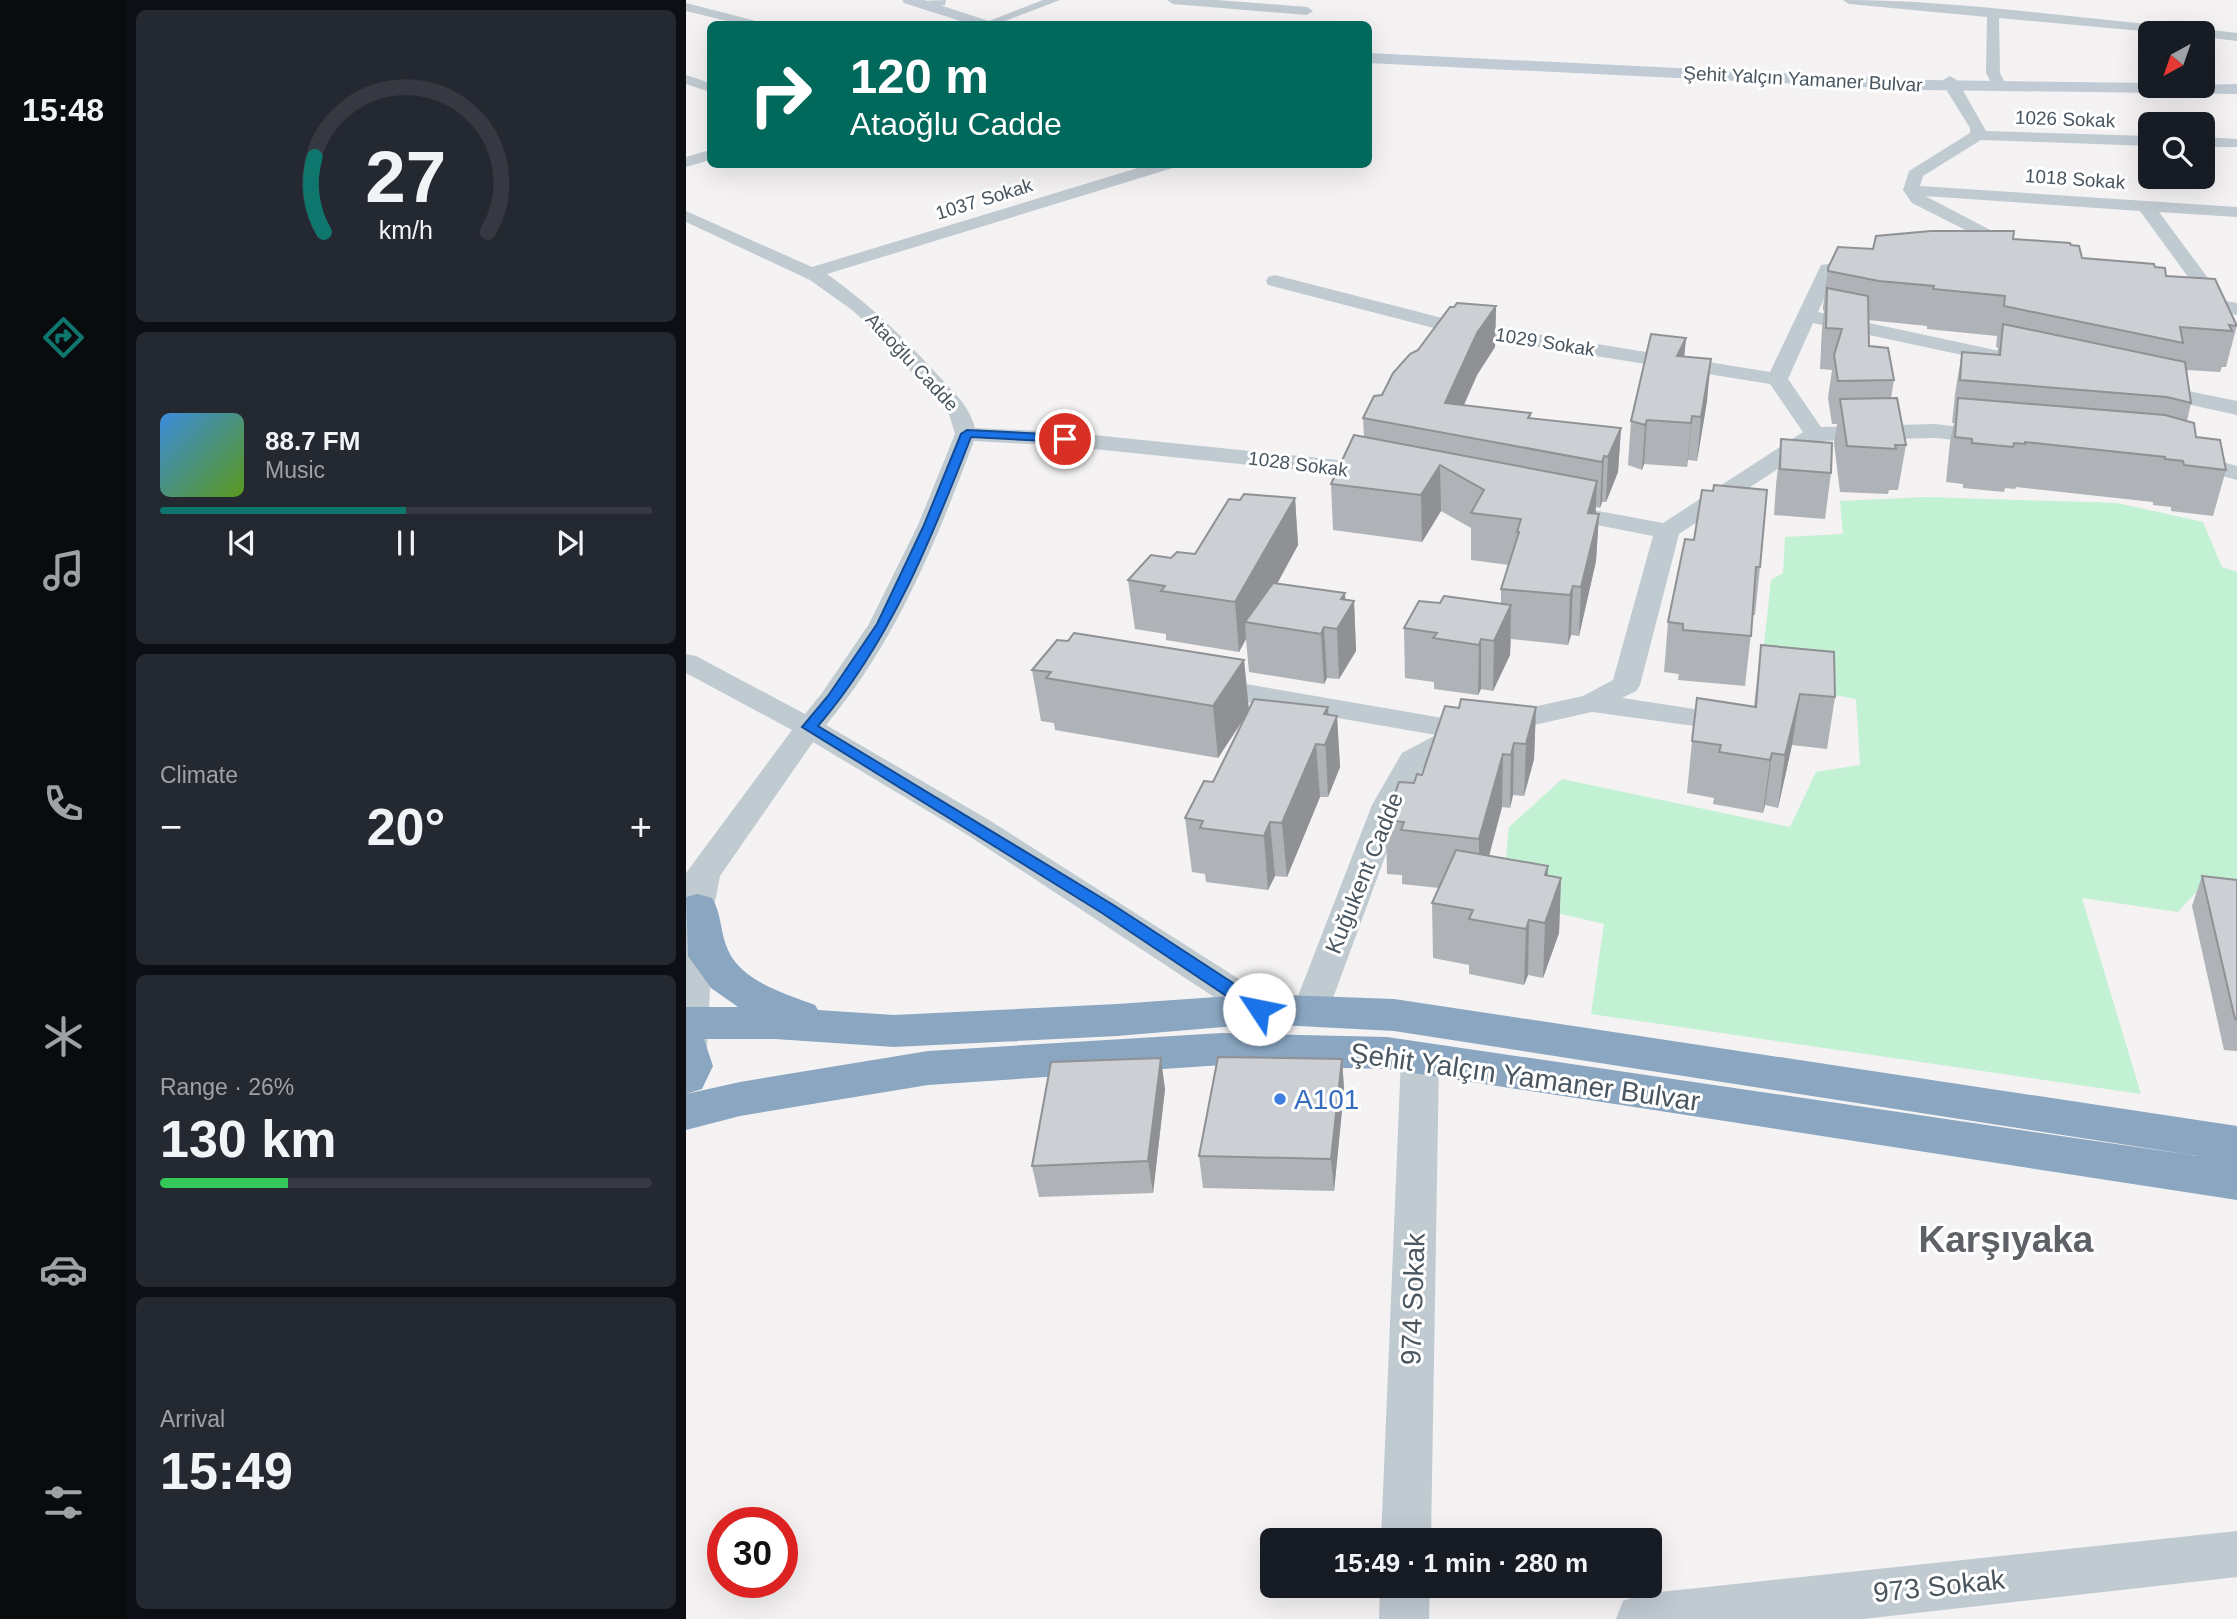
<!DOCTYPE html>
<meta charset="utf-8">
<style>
body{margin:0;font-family:Arial,sans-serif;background:#242831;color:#f1f3f6;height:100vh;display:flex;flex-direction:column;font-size:26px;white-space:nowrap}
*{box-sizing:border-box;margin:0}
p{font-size:23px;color:#9ea1a6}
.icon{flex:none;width:38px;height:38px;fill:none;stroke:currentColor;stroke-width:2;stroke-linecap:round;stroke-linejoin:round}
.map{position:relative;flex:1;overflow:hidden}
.drawer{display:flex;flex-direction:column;gap:10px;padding:10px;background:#0d0f14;width:560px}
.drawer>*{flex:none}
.guide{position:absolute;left:21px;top:21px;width:665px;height:147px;border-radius:10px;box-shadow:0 7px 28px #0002;background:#00695c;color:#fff;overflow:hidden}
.needle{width:46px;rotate:220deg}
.buttons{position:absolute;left:1452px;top:21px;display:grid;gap:14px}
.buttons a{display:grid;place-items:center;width:77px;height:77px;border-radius:10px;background:#171b24;box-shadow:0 7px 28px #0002;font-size:35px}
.speed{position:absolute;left:21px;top:1507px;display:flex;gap:14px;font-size:35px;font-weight:700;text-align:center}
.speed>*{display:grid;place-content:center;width:91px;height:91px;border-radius:50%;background:#171b24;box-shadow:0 7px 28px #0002;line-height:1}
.speed .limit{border:10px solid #d22;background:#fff;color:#111}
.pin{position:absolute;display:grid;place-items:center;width:60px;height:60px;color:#fff;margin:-30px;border:4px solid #fff;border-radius:50%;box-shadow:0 2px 7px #0007}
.me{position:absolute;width:77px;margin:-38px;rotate:304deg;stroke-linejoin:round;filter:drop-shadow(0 0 5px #0008)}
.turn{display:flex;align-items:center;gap:24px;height:147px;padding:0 28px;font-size:32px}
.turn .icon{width:91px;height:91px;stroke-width:2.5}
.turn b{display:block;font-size:49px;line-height:60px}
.big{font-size:52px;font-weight:800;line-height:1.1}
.drawer .card{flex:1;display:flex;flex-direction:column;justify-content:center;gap:10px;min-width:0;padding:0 24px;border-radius:10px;background:#242831}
.drawer .dial{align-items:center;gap:0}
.dial svg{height:182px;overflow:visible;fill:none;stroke:#363941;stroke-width:7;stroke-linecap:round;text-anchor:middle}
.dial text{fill:#f1f3f6;stroke:none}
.song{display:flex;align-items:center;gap:21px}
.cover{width:84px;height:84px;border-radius:10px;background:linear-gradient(135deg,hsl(210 70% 55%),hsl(90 70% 35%))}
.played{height:7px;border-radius:4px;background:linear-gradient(90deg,#0f766e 50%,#363941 50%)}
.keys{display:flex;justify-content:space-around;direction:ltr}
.heat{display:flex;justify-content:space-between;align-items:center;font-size:38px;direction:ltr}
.charge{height:10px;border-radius:5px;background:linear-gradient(90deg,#34c759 26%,#363941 0)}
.trip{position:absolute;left:574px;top:1528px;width:402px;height:70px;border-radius:10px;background:#171b24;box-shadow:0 7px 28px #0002;font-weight:800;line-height:70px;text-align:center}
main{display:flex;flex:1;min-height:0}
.menu{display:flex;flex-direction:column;width:126px;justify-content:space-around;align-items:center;background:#090b0e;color:#9ea1a6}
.menu .icon{width:49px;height:49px}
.menu .on{color:#0f766e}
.menu b{font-size:32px;color:#f1f3f6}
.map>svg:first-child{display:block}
.green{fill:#c2f1d3}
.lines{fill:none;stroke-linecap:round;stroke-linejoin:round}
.street{fill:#c0cad1;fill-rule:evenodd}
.secondary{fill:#c0cbd5;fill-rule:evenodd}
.highway{fill:#8aa6c1;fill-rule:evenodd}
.wall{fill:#afb2b6}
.shaded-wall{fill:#8f9194}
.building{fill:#cccfd4;stroke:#8f9194;stroke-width:2}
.route{fill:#1a73e8;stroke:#114b97;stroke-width:2}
.shop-dot{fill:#3f7fe0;stroke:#fff;stroke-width:2.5}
.labels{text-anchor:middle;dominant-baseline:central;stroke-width:6;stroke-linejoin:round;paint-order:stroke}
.far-street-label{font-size:19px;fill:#495660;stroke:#fff}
.street-label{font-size:23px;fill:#495660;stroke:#fff}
.near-street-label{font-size:28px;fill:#495660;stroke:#fff}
.near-shop-label{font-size:28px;fill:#366cbe;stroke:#fff;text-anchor:start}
.near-district-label{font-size:37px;font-weight:bold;fill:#5e6267;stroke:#fff}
</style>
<main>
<nav class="menu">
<b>15:48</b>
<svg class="icon on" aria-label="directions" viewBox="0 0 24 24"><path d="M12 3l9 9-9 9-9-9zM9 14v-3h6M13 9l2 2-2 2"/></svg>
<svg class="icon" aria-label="music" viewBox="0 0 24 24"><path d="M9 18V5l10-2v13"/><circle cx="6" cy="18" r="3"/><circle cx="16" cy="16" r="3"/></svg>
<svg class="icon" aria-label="phone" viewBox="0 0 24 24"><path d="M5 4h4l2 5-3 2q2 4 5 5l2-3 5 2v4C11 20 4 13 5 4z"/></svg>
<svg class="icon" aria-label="climate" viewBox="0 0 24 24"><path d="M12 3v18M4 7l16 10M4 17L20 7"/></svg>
<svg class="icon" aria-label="car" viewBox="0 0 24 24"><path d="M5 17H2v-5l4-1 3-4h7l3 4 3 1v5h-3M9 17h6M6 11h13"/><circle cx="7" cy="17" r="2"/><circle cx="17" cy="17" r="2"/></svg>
<svg class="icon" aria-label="filters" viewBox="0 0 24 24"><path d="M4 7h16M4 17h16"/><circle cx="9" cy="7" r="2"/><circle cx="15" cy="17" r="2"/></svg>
</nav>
<section class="drawer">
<div class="card dial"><svg viewBox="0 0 100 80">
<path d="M14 69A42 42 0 1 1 86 69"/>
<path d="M14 69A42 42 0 0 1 10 36" stroke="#0f766e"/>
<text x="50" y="56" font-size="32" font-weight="700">27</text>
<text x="50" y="72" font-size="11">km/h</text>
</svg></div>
<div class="card">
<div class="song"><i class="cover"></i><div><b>88.7 FM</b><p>Music</p></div></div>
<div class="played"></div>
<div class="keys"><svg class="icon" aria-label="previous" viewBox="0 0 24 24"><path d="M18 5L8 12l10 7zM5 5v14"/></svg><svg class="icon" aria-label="pause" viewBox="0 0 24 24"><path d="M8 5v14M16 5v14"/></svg><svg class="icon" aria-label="next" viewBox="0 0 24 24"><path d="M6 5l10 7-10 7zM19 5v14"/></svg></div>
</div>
<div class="card"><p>Climate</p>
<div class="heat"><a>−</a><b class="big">20°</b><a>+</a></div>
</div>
<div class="card"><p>Range · 26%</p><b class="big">130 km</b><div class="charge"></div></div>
<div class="card"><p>Arrival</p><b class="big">15:49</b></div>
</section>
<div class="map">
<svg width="1551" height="1619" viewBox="0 0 1551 1619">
<rect width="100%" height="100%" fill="#f4f2f2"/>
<polygon class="green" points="1240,497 1431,503 1517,522 1536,567 1551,572 1551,900 1509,893 1492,912 1396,898 1455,1094 905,1014 918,924 816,900 823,827 876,779 1104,827 1130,772 1174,765 1170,699 1074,681 1085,580 1097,573 1099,537 1157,534 1154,501"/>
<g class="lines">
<g class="street">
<polygon points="260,0 259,5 237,9 231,5 237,1"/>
<polygon points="357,0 374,0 311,24 295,24"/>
<polygon points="481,0 531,0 621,7 627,11 621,15 487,4"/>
<path d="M 1157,0 C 1278,0 1397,20 1517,29 L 1551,33 L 1551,41 L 1517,37 L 1517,33 L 1478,33 L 1313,18 L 1314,73 L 1321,87 L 1314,91 L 1309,90 L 1300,73 L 1301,17 L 1163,4 Z"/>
<polygon points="0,3 70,21 72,24 53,24 0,11"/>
<polygon points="0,75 24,83 24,92 0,84"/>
<polygon points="1264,76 1271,80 1300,131 1465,136 1465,146 1295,140 1237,176 1234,186 1551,207 1551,217 1473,212 1539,301 1551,303 1551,315 1494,303 1491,299 1494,295 1516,296 1454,211 1239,196 1337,247 1340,251 1337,255 1331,256 1226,203 1217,190 1223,171 1284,133 1284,128 1258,86 1257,80"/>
<polygon points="1517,137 1551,139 1551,147 1517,147"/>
<polygon points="24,150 24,160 0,167 0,157"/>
<path d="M 465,164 L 492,164 L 490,167 L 141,274 C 183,304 214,334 249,372 C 265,390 283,404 289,428 L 378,432 L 652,460 L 703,471 L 707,476 L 703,481 L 695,483 L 652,474 L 378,446 L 288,441 C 250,542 210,642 140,725 L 303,820 L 586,1000 L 591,1009 L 586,1018 L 573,1022 L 560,1018 L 280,834 L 127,742 L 34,876 L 28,907 L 21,1048 L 15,1057 L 0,1061 L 0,873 L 106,730 L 0,673 L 0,654 L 10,656 L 119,714 L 136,693 L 183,624 L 232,525 L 269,434 L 263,414 L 190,332 L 166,310 L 124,280 L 0,222 L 0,211 L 126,267 Z"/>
<polygon points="1185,257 1191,259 1194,263 1191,267 1149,274 1132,312 1337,356 1344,358 1347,362 1344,366 1337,368 1127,323 1102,379 1135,427 1249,424 1316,432 1319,437 1316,442 1308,444 1249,438 1134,441 993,534 954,685 950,691 936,698 1055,716 1060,722 1055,728 1045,731 906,712 790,738 739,765 718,805 643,1009 638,1018 625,1022 612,1018 607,1009 686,805 716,753 750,735 519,695 509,692 505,686 509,680 519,677 780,722 897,696 927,680 967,536 860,515 857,510 860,505 869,503 977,523 1117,432 1084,384 767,333 582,285 580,281 582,277 589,275 768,321 1084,372 1135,265"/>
<polygon points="1463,383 1551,401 1551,415 1455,394 1452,389 1455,384"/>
<polygon points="1498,451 1551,466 1551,480 1490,463 1486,458 1490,453"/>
<polygon points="734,1045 747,1049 753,1058 745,1540 695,1540 715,1058 721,1049"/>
<polygon points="1551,1531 1551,1577 1177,1619 930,1619 937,1601 955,1594"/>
<polygon points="694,1586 744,1586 743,1619 693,1619"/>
</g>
<g class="secondary">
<polygon points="216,0 238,0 303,21 306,24 284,24 218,3"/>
<polygon points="682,53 1240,80 1465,83 1465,86 1551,84 1551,94 1240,90 682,63"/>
</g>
<path class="highway" d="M 11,894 L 26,898 C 36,914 34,933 42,950 C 55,981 100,994 129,1005 L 132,1010 L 208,1015 L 431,1004 L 573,994 L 708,999 L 1551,1126 L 1551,1200 L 701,1069 L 536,1065 L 242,1085 L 54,1116 L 0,1130 L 0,1094 L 54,1082 L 242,1051 L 536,1033 L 701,1037 L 1512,1156 L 708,1031 L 573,1024 L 431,1036 L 208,1047 L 89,1039 L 18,1039 L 27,1066 L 16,1089 L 0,1094 L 0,1007 L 52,1007 L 25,988 L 2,956 L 0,897 Z"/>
</g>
<g class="wall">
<polygon points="1327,239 1385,245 1396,258 1469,267 1551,325 1540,367 1536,367 1534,372 1501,370 1505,403 1501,421 1510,437 1540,470 1527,516 1485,511 1485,507 1467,505 1467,502 1330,487 1329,489 1319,488 1318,492 1277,488 1277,484 1260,482 1264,442 1268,423 1266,423 1269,394 1276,352 1311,355 1312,348 1310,347 1311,336 1241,329 1241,326 1182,320 1183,346 1208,380 1205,398 1220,445 1212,490 1203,490 1202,494 1154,492 1148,443 1151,424 1146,424 1142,398 1146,370 1134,369 1136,328 1138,311 1137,310 1137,307 1142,268 1187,249"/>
<polygon points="810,306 809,347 791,375 778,405 845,413 844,418 935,428 932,472 920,502 916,502 914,508 910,507 909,514 913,514 910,561 893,636 885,635 882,645 825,639 824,655 807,691 795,689 792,695 748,689 748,682 719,678 718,628 754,603 815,604 815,589 823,565 785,560 785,528 755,511 736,542 647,530 645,484 678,437 677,418 732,350"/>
<polygon points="1000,338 998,357 1021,401 1011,461 1002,460 1001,467 958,464 956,470 942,465 945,421"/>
<polygon points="1095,439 1145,473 1139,519 1088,515 1090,485"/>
<polygon points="609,498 612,545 591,584 668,601 670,651 653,679 641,678 638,684 563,672 560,639 553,652 480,640 480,634 449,629 442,580 485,558 509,554 554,500"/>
<polygon points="1008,540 1074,567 1069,615 1067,615 1059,686 992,680 993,674 978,672 982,622"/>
<polygon points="1075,645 1149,697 1141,749 1106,745 1092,808 1079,805 1077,813 1027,804 1028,798 1001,793 1006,741 1068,706"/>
<polygon points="558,660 563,711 651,716 654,767 642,797 634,797 601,877 589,876 582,890 520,882 519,874 506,872 499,818 527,782 562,711 532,758 369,730 368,723 355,721 346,670"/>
<polygon points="850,707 848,759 838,796 827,795 824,808 816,807 803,856 862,876 875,878 873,933 857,978 842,975 838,985 783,974 783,965 747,958 746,903 753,888 716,884 716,875 701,874 700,820 728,783 736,775 773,708"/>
<polygon points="1516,876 1551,880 1551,1051 1538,1050 1506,906"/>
<polygon points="656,1059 658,1090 648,1191 517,1188 513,1156"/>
<polygon points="479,1089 467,1193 353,1197 346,1166"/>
</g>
<g class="shaded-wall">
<polygon points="810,306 809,347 791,375 765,434 759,403 791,333"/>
<polygon points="1000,338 996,380 991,356"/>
<polygon points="1025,359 1021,401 1011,461 1015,417"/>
<polygon points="1006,416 1002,460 1001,467 1005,423"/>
<polygon points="961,420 958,464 956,470 959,425"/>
<polygon points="935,428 932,472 920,502 922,457"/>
<polygon points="918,456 916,502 914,508 916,462"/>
<polygon points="754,465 755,511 736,542 735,495"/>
<polygon points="911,481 909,527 902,513"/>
<polygon points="609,498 612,545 569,624 559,622 560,639 553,652 549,602"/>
<polygon points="913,514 910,561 893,636 895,587"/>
<polygon points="887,586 885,635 882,645 884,595"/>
<polygon points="659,593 660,614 668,601 670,651 653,679 651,629 655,599"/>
<polygon points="825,605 824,655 807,691 808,641"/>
<polygon points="638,627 641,678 638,684 635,634"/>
<polygon points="795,639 795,689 792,695 793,645"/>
<polygon points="558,660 563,711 532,758 527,706"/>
<polygon points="1114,694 1106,745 1092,808 1099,755"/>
<polygon points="642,707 643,734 651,716 654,767 642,797 638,714"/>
<polygon points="850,707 848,759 838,796 840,744"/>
<polygon points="828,743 827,795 824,808 825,755"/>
<polygon points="630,744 634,797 601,877 596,823"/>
<polygon points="1086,753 1079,805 1077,813 1084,760"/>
<polygon points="817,754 816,807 793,893 793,839"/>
<polygon points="584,822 589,876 582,890 578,836"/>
<polygon points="862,866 860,920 875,878 873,933 857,978 859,923 859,875"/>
<polygon points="843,920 842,975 838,985 840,929"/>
<polygon points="475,1058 479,1089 467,1193 462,1161"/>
<polygon points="656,1059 658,1090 648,1191 645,1159"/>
</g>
<g class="building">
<polygon points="1245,231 1328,231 1327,239 1384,243 1385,245 1393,246 1396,258 1468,264 1469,267 1479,268 1480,276 1529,279 1551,326 1543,325 1546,331 1494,327 1497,343 1318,306 1319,296 1247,289 1248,286 1193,281 1142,271 1142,268 1152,247 1187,249 1190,236"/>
<polygon points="1141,288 1182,296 1183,346 1202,348 1208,380 1152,381 1148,355 1156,329 1140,328"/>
<polygon points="771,303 810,306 791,333 759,403 845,413 842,418 935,428 922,457 918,456 916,462 677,418 688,396 696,395 707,373 724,354 732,350 764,307 768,307"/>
<polygon points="1317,324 1499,362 1505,403 1481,397 1274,380 1276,352 1314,355"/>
<polygon points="965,334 1000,338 991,356 1025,359 1015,417 1006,416 1005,423 961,420 959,425 945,421"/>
<polygon points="1211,398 1220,445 1209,445 1210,449 1161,446 1154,399"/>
<polygon points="1272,398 1479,415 1508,423 1510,437 1534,440 1540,470 1498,465 1497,461 1479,459 1479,457 1339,442 1339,444 1328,443 1327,447 1286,443 1286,439 1269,437"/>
<polygon points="668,435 911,481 902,513 913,514 895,587 887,586 884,595 815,589 833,532 831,532 835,519 785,513 798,490 754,465 735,495 645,484"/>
<polygon points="1095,439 1146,443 1145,473 1094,469"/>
<polygon points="1028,485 1081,490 1074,567 1070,567 1065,636 997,630 997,624 982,622 999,539 1008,540 1016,490 1027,491"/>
<polygon points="558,494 609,498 549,602 475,591 479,586 442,580 465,555 485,558 491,552 509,554 543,499 554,500"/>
<polygon points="587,583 659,593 655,599 668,601 651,629 638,627 635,634 559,622"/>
<polygon points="758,596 825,605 808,641 795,639 793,645 747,638 751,633 718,628 733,601 754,603"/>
<polygon points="388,633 558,660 527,706 360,678 365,672 346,670 371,640 382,641"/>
<polygon points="1075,645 1148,652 1149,697 1114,694 1099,755 1086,753 1084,760 1033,752 1035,745 1006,741 1011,698 1070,707"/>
<polygon points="568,699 642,707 638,714 651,716 639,745 630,744 596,823 584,822 578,836 514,828 517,821 499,818 518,781 527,782"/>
<polygon points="775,699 850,707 840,744 828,743 825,755 817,754 793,839 715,830 718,822 700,820 713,782 728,783 731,774 736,775 759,706 773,708"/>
<polygon points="770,850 862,866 859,875 875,878 859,923 843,920 840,929 783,919 787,910 746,903"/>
<polygon points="1516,876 1551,880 1551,1019 1549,1019"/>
<polygon points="532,1057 656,1059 645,1159 513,1156"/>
<polygon points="475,1058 462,1161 346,1166 365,1062"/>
</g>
<path class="route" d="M 281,430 L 379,435 L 384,439 L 379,442 L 285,437 C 245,540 204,642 132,726 L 429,906 L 579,1004 L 582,1009 L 579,1013 L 566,1013 L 416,913 L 116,727 L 142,696 L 191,624 L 238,525 L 275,434 Z"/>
<circle class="shop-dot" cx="594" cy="1099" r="7"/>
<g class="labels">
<g class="far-street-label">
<text transform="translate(1117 79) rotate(3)">Şehit Yalçın Yamaner Bulvar</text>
<text transform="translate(1379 119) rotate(2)">1026 Sokak</text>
<text transform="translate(1389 179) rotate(4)">1018 Sokak</text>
<text transform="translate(298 199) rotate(-17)">1037 Sokak</text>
<text transform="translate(859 342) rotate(9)">1029 Sokak</text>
<text transform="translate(226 362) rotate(47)">Ataoğlu Cadde</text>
<text transform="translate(612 464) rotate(7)">1028 Sokak</text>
</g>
<g class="street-label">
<text transform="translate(678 873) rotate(-68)">Kuğukent Cadde</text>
</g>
<g class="near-street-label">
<text transform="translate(839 1077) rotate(8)">Şehit Yalçın Yamaner Bulvar</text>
<text transform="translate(727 1299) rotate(-88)">974 Sokak</text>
<text transform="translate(1253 1586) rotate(-6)">973 Sokak</text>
</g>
<g class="near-shop-label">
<text x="608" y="1099">A101</text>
</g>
<g class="near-district-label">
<text x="1320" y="1239">Karşıyaka</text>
</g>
</g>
</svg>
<div class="buttons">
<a><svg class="needle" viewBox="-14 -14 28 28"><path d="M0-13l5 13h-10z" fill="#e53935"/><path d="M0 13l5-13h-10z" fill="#9ea1a6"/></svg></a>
<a><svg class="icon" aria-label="search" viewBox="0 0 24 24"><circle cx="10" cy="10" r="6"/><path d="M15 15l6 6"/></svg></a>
</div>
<div class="speed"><div class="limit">30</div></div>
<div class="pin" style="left:379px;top:439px;background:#d93025"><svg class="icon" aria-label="arrive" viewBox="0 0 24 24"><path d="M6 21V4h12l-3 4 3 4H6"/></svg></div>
<svg class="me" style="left:573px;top:1009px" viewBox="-20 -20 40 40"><circle r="19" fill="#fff"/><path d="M0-13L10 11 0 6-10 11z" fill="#1a73e8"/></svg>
<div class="trip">15:49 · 1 min · 280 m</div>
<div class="guide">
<div class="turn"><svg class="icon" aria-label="right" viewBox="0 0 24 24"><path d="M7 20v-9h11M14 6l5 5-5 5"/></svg><div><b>120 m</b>Ataoğlu Cadde</div></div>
</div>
</div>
</main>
